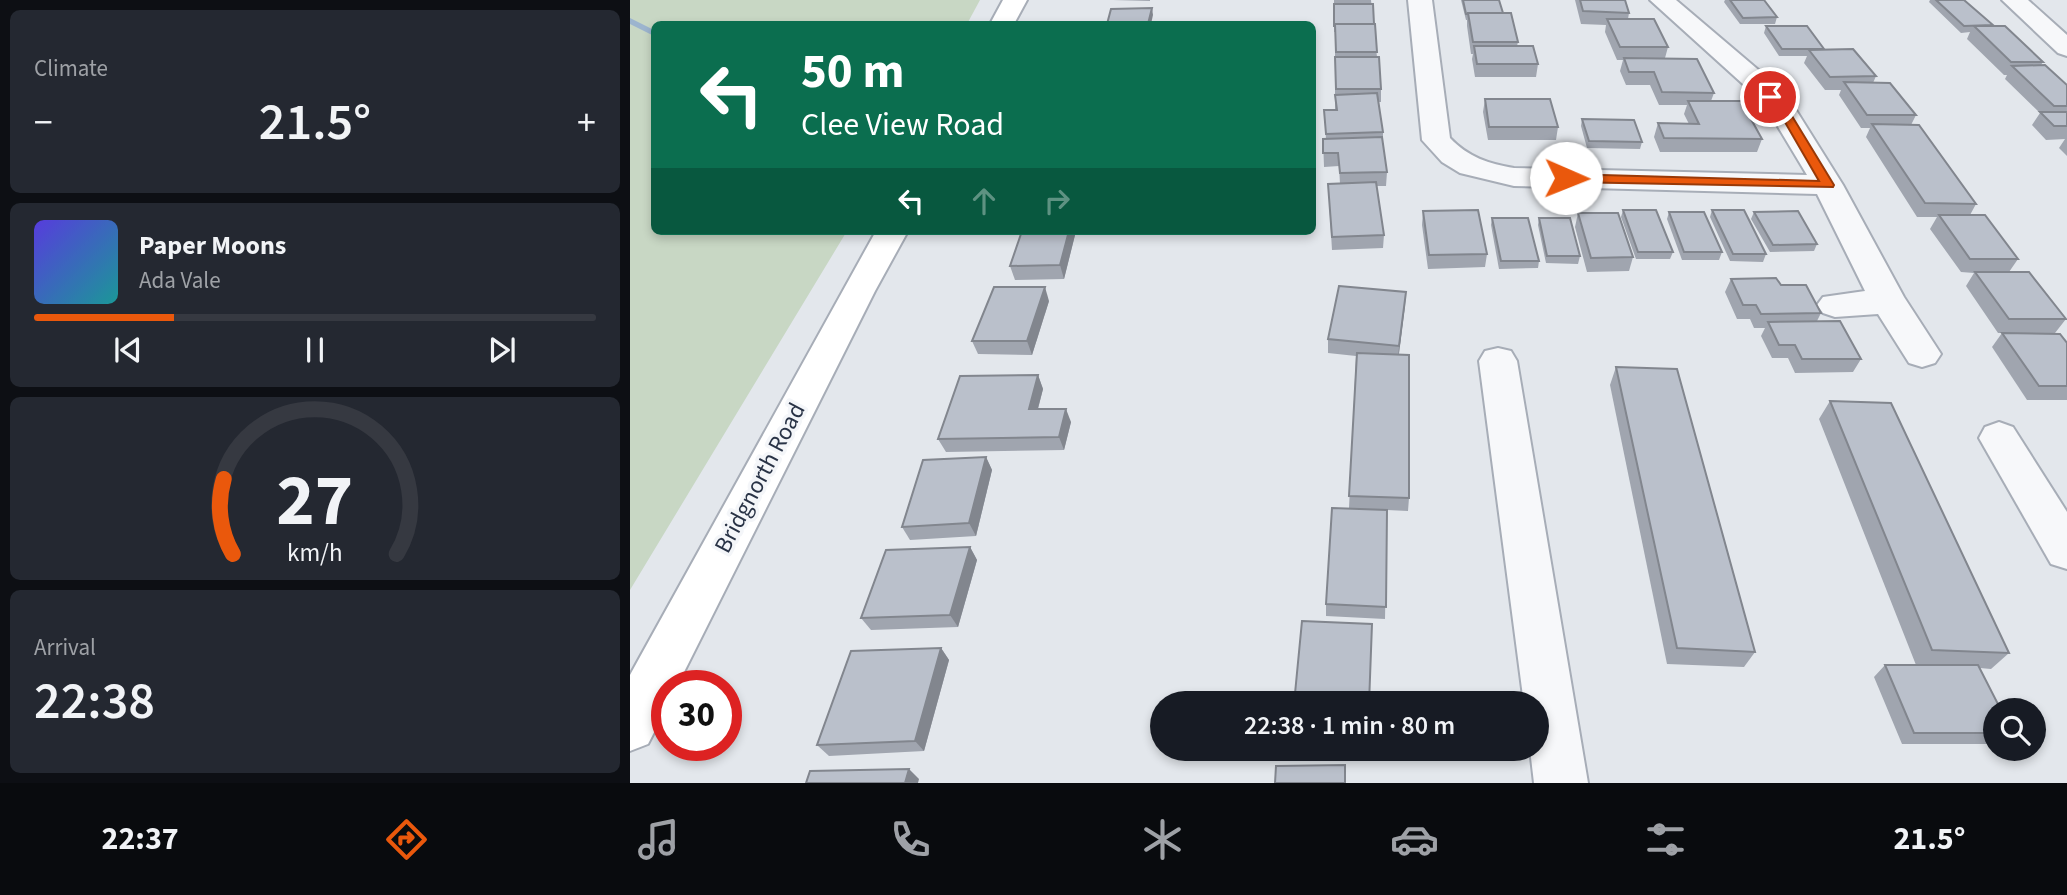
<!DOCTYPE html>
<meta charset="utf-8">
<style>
body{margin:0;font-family:"Source Sans 3",sans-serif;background:#242831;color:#f1f3f6;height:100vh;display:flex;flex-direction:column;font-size:26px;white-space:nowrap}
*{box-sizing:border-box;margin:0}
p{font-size:23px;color:#9ea1a6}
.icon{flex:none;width:38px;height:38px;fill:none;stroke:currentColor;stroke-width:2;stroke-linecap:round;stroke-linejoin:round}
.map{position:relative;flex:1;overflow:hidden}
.sheet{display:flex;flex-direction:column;gap:10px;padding:10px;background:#0d0f14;width:630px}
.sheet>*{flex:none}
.guide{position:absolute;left:21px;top:21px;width:665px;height:214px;border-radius:10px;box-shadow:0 4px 10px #0003;background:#0b6e4f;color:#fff;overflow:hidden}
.controls{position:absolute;left:1353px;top:698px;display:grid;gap:14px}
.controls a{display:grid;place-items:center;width:63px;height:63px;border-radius:50%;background:#171b24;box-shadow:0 4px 10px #0003;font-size:35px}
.speed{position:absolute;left:21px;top:670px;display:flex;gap:14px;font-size:35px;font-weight:700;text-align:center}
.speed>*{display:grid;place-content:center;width:91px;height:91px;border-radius:50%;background:#171b24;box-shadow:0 4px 10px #0003;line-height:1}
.speed .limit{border:10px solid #d22;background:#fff;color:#111}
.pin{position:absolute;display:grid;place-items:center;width:60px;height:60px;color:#fff;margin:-30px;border:4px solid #fff;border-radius:50%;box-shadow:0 2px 7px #0007}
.me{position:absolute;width:77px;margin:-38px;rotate:91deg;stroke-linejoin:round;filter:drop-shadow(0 0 5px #0008)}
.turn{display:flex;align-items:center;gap:24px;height:147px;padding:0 35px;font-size:32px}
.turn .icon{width:91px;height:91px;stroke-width:2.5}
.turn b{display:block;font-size:49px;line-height:60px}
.lanes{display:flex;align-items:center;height:66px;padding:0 35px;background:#0003;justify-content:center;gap:35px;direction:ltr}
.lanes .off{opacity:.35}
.big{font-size:52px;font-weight:600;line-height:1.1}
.sheet .tile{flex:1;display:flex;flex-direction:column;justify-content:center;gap:10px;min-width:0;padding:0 24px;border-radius:10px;background:#242831}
.sheet .dial{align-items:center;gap:0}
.dial svg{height:182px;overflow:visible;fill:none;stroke:#363941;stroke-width:7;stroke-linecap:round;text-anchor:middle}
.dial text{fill:#f1f3f6;stroke:none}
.song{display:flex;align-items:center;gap:21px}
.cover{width:84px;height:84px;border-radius:10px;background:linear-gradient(135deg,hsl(250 70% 55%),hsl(180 70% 35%))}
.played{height:7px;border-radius:4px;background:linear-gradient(90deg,#ea580c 25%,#363941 25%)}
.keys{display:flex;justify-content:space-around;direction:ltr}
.heat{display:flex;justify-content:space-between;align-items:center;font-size:38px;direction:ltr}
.trip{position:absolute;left:520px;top:691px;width:399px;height:70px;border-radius:35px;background:#171b24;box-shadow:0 4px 10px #0003;font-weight:600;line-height:70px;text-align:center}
.tab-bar{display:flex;height:112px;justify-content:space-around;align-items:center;background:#090b0e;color:#9ea1a6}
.tab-bar .icon{width:49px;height:49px}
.tab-bar .active{color:#ea580c}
.tab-bar b{font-size:32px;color:#f1f3f6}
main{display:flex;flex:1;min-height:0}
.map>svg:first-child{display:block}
.green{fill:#c8d7c4}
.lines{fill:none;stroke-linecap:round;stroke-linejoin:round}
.stream{fill:#9cb4ce;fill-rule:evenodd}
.street-casing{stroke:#a7adb7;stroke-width:4}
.secondary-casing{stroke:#a7adb7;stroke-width:4}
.street{fill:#f7f8fa;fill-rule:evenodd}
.secondary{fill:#fff;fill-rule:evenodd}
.wall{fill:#a0a5af}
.shaded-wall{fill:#82868e}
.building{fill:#bac0cb;stroke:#82868e;stroke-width:2}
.route{fill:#ea580c;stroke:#983908;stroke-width:2}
.labels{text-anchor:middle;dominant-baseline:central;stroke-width:7;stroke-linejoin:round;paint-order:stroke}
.street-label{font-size:24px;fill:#293346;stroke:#f4f6f9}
</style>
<main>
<section class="sheet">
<div class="tile"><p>Climate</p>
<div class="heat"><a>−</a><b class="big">21.5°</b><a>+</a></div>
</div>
<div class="tile">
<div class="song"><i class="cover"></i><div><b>Paper Moons</b><p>Ada Vale</p></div></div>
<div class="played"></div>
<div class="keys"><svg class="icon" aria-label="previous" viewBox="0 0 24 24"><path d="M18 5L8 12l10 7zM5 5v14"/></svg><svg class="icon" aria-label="pause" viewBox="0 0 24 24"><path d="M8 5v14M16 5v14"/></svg><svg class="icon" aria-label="next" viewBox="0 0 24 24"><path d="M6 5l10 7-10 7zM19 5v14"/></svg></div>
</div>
<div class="tile dial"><svg viewBox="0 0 100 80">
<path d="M14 69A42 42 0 1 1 86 69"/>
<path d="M14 69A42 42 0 0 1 10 36" stroke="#ea580c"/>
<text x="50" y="56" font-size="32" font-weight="700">27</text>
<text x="50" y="72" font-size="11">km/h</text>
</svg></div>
<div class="tile"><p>Arrival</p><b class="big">22:38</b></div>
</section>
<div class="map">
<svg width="1437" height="783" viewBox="0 0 1437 783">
<rect width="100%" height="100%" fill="#e3e7ec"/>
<polygon class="green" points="0,0 350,0 337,24 24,24 24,231 217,231 0,590"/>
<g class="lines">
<polygon class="stream" points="0,18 24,30 24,36 0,24"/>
<defs>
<g id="street">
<path d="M 778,0 L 802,0 L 820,138 C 838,157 859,164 884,168 L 1177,175 L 1144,120 L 1114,85 L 1020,0 L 1046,0 L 1132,73 L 1166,110 L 1213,185 L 1274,297 L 1311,354 L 1305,363 L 1292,367 L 1279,363 L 1248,314 L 1205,317 L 1193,313 L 1187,305 L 1193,297 L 1235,291 L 1187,194 L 884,186 L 830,173 L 812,162 L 792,140 Z"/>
<polygon points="1372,0 1398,0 1437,35 1437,56 1428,53"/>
<polygon points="868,348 881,351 887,361 958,783 904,783 900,749 906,749 906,704 894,704 849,361 855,351"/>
<polygon points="1369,422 1383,427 1437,512 1437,569 1421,564 1349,438 1355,427"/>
</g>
<g id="secondary">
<polygon points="373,0 397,0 384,24 360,24"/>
<polygon points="246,231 278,231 245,291 47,686 37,686 37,707 18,744 0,751 0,675"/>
</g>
</defs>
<use href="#street" class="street-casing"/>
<use href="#secondary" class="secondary-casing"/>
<use href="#street" class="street"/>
<use href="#secondary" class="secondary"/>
</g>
<g class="wall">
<polygon points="483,0 520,0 520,1"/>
<polygon points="704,0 741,0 747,57 751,89 751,102 748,102 753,132 753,143 757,172 756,186 747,186 754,235 753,248 702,250 698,184 710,184 709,166 694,167 693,139 696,139 694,110 705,110 705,32 704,32"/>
<polygon points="831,0 869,0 873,13 888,42 887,46 908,64 906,77 845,77 842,59 843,54 841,54 837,26 837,20 836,20"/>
<polygon points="945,0 995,0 999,13 998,19 1038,47 1035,58 1084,93 1081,101 1132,139 1127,152 1030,152 1024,137 1028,123 1059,124 1054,114 1057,105 1029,105 1020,85 996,85 990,71 993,60 987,60 975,32 976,25 951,24"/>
<polygon points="1095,0 1134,0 1147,17 1145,24 1110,24 1094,2"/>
<polygon points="1300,0 1334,0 1363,25 1413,62 1411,65 1437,85 1437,156 1429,148 1435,139 1416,140 1402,125 1410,113 1375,79 1377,75 1374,75 1337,39 1340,32 1331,33 1299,2"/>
<polygon points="1136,26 1194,49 1194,50 1246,76 1243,83 1286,115 1281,125 1346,204 1340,215 1388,259 1379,272 1436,319 1425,333 1368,333 1336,286 1344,273 1331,272 1300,229 1307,217 1287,217 1236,137 1240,128 1231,128 1209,95 1211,90 1195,90 1174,63 1177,56 1149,56 1134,33"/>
<polygon points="855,99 928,127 926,140 858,140 853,112"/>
<polygon points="952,119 1012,142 1010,149 957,148 951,126"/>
<polygon points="993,210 1043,252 1040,259 1006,259 991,217"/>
<polygon points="1082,210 1136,254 1133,262 1100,261 1080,217"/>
<polygon points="793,211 857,254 855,267 798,269 792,225"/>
<polygon points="1039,212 1092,252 1089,260 1052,260 1037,219"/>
<polygon points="1124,212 1187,244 1184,251 1140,252 1121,219"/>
<polygon points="948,213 1003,257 999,271 957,272 945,227"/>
<polygon points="862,218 909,261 908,268 869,269 861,225"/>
<polygon points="909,218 950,256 948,264 916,263 908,225"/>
<polygon points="446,231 434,279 385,280 380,266"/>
<polygon points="1101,279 1151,285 1191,313 1187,321 1231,359 1223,372 1165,373 1158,358 1142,358 1131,336 1135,328 1124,328 1120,319 1107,319 1095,292"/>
<polygon points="776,292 769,354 779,498 778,511 757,510 755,619 696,616 696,604 719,508 726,356 698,353 698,339"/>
<polygon points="419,301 402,355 348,354 342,341"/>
<polygon points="1372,333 1437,343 1437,400 1397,400 1362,347"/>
<polygon points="986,367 1125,652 1114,667 1037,664 980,385"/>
<polygon points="408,375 413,389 408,409 441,422 434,450 316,452 308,439"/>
<polygon points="1200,401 1379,653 1361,669 1350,668 1365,710 1365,744 1272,744 1244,677 1255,665 1286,665 1189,419"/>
<polygon points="356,457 362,470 346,536 280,540 272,527"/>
<polygon points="340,547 347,560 328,627 241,630 231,618"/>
<polygon points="311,648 319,660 294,751 199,756 187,745"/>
<polygon points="660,749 737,749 736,758 661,754"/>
</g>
<g class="shaded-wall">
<polygon points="522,8 523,15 521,24 518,24"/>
<polygon points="439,231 446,231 434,279 430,265"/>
<polygon points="415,287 419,301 402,355 397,341"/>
<polygon points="776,292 775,306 768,360 769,346"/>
<polygon points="408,375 413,389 404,423 399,409"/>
<polygon points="436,409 441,422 434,450 429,437"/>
<polygon points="356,457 362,470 346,536 339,523"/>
<polygon points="340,547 347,560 328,627 320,615"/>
<polygon points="311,648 319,660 294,751 285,741"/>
<polygon points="279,769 289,779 288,783 275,783"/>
</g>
<g class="building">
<polygon points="833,0 869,0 873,13 836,14"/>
<polygon points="950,0 995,0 999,13 953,11"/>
<polygon points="1100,0 1134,0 1147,17 1113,18"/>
<polygon points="1306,0 1334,0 1363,25 1334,26"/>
<polygon points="704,4 743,4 744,24 705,24 705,26 704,26"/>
<polygon points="522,8 518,24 477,24 481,9"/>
<polygon points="838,13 881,13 888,42 843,42"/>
<polygon points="977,19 1024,19 1038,47 990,47"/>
<polygon points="705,24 745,24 747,52 706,52"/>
<polygon points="1136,26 1177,26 1194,49 1152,49"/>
<polygon points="1344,26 1375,26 1413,62 1381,62"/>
<polygon points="844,46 903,46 908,64 847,64"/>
<polygon points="1223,49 1246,76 1200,77 1179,50"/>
<polygon points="705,57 749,57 751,89 706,89"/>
<polygon points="994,58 1067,59 1084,93 1032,92 1024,72 999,72"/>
<polygon points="1415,65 1437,85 1437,106 1424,106 1382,66"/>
<polygon points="1214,82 1260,83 1286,115 1237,115"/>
<polygon points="747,93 753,132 696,134 694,110 707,110 705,95"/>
<polygon points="855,99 920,99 928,127 859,127"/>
<polygon points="1058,101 1111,101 1132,139 1034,138 1028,123 1069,124"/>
<polygon points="1410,112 1437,112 1437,126 1424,126"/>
<polygon points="952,119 1004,120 1012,142 959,141"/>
<polygon points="1242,124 1289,125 1346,204 1295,203"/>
<polygon points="752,137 757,172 710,173 708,153 693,153 693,139"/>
<polygon points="746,182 754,235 702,237 698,184"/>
<polygon points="848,210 857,254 799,255 793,211"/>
<polygon points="993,210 1026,210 1043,252 1008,252"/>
<polygon points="1082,210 1114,210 1136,254 1103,254"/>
<polygon points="1168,211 1187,244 1143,245 1124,212"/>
<polygon points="1039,212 1074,212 1092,252 1054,252"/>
<polygon points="948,213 988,213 1003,257 961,258"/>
<polygon points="1309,215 1355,215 1388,259 1340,259"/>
<polygon points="862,218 898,218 909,261 871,261"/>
<polygon points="909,218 940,218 950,256 917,256"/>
<polygon points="392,231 439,231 430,265 380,266"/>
<polygon points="1345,272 1399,272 1436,319 1379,319"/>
<polygon points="1146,278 1151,285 1176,285 1191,313 1131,314 1126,305 1113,305 1101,279"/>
<polygon points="709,286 776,292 769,346 698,339"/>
<polygon points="364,287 415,287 397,341 342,341"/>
<polygon points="1210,321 1231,359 1172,359 1165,345 1149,345 1138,322"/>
<polygon points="1372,333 1430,334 1437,343 1437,386 1409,386"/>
<polygon points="727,353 779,355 779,498 719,496"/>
<polygon points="986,367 1047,369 1125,652 1047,648"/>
<polygon points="408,375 399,409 436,409 429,437 308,439 330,376"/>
<polygon points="1200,401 1261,403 1379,653 1302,650"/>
<polygon points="356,457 339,523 272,527 293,460"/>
<polygon points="702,508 757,510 756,607 696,604"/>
<polygon points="340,547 320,615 231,618 256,550"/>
<polygon points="672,621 742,624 739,704 664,704"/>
<polygon points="311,648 285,741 187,745 221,651"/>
<polygon points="1255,665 1348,665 1371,710 1365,710 1365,733 1284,733"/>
<polygon points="715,765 715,783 645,783 646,766"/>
<polygon points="279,769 275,783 176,783 180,771"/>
</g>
<polygon class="route" points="1136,95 1144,95 1162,116 1204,185 1203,187 936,182 930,178 936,174 1189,181 1152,117 1134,97"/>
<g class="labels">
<g class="street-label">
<text transform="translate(130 478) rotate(-62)">Bridgnorth Road</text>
</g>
</g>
</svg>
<div class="controls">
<a><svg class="icon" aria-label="search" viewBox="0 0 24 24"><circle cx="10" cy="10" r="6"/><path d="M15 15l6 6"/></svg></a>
</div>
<div class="speed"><div class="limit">30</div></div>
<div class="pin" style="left:1140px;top:97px;background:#d93025"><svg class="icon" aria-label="arrive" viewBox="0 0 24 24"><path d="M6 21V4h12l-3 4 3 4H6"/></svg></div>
<svg class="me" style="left:936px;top:178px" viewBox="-20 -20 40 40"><circle r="19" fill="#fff"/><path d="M0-13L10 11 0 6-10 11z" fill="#ea580c"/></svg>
<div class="trip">22:38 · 1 min · 80 m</div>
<div class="guide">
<div class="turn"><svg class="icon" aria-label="left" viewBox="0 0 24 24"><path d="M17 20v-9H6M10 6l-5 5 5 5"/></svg><div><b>50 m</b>Clee View Road</div></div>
<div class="lanes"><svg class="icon" aria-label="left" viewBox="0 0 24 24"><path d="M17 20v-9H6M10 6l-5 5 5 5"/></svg><svg class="icon off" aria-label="ahead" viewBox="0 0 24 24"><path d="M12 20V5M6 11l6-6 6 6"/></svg><svg class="icon off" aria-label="right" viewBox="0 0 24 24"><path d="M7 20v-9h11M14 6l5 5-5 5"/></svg></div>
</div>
</div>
</main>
<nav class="tab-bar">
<b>22:37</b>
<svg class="icon active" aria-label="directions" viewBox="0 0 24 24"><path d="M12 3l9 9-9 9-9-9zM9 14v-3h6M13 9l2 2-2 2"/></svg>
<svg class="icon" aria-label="music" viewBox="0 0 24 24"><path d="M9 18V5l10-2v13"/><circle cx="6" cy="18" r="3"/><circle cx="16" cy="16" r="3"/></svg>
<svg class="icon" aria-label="phone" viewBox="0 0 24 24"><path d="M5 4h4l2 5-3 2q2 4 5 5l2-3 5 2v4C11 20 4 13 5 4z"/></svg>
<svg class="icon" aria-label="climate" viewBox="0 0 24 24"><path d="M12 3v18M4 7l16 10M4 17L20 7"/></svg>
<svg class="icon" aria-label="car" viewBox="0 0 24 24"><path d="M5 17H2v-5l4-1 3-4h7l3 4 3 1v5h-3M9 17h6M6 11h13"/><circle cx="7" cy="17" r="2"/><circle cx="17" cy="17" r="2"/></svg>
<svg class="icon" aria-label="filters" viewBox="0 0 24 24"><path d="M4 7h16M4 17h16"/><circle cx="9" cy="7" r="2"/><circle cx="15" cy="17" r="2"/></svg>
<b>21.5°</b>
</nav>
